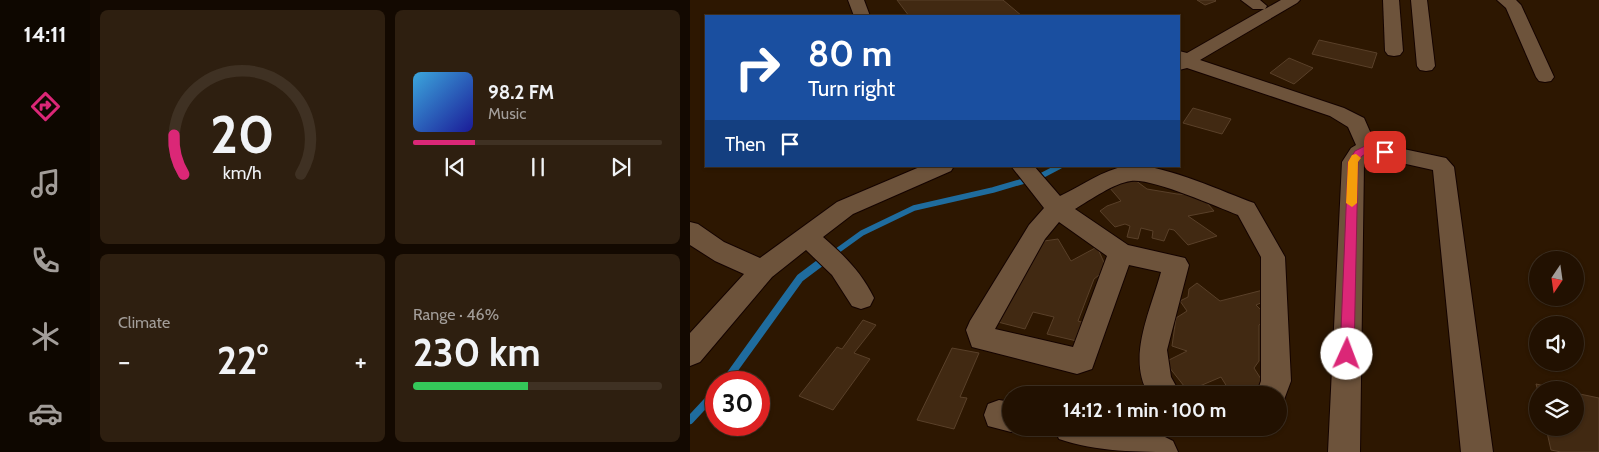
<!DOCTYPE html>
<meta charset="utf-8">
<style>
body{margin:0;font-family:Cabin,sans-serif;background:#2e1f10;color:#f1f3f6;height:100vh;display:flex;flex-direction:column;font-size:19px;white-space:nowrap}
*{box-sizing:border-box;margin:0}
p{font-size:16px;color:#a29d99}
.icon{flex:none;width:28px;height:28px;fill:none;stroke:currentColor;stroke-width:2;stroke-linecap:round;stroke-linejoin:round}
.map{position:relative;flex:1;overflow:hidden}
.panel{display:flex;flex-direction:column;gap:10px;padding:10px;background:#130901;width:600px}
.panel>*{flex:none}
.banner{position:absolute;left:15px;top:15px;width:475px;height:152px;border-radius:0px;box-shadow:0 1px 4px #0004,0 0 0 1px #3f3123;background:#1a4fa0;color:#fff;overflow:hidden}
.needle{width:32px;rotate:193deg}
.controls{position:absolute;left:839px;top:251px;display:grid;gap:10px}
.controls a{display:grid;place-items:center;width:55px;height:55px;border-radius:50%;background:#221101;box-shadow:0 1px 4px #0004,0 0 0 1px #3f3123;font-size:25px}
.speed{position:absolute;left:15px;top:371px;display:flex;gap:10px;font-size:25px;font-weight:700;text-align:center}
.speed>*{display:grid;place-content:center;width:65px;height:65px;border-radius:50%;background:#221101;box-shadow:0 1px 4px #0004,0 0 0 1px #3f3123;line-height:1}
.speed .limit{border:8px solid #d22;background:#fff;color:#111}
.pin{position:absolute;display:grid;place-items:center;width:42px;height:42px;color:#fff;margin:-21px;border-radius:10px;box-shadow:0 2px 8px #0006}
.me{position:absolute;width:55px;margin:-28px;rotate:2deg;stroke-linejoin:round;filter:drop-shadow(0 0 4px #0008)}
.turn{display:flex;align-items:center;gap:18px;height:105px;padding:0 20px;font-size:22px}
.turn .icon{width:65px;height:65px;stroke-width:2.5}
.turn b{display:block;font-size:35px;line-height:42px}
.then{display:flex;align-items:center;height:48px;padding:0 20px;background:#0003;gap:10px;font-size:19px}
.big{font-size:38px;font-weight:700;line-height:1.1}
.panel .widget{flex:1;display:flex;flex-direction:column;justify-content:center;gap:8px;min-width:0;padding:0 18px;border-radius:8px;background:#2e1f10}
.panel .dial{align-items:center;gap:0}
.dial svg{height:130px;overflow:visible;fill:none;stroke:#3f3123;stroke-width:7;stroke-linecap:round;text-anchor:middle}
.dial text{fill:#f1f3f6;stroke:none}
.song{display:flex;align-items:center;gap:15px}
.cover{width:60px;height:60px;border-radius:8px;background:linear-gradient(135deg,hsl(200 70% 55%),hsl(240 70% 35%))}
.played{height:5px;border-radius:2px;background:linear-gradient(90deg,#db2777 25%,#3f3123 25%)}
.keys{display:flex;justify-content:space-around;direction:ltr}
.heat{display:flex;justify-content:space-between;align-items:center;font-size:28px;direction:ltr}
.charge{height:8px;border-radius:4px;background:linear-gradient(90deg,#34c759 46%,#3f3123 0)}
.panel .tiles{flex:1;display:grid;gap:10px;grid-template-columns:repeat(2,1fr)}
.trip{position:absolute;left:312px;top:386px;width:285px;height:50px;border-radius:25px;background:#221101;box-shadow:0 1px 4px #0004,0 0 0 1px #3f3123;font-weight:700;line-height:50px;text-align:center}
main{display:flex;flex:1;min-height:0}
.menu{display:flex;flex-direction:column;width:90px;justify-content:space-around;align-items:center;background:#0e0700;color:#a29d99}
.menu .icon{width:35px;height:35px}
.menu .active{color:#db2777}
.menu b{font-size:22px;color:#f1f3f6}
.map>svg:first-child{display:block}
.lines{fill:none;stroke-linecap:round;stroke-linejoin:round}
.stream-far1{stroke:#1f6c9e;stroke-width:5.5}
.stream{stroke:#1f6c9e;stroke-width:8}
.building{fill:#412912;stroke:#594029}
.minor-casing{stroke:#140300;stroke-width:2}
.minor{fill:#6d533b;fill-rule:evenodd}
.route{fill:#db2777;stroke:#8e194d}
.slow{fill:#f59e0b}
</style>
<main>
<nav class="menu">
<b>14:11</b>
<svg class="icon active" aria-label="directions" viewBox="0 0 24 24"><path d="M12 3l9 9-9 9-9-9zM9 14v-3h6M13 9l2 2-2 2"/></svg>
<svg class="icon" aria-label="music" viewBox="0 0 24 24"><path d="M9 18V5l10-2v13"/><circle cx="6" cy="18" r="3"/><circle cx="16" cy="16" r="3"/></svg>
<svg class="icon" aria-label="phone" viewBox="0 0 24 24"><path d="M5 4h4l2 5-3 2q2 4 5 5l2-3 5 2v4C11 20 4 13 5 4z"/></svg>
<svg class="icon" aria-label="climate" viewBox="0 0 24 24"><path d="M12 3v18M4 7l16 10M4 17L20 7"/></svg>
<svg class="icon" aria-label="car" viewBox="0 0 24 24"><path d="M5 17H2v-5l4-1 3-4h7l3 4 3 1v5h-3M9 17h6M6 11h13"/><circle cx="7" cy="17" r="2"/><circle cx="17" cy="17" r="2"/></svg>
</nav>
<section class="panel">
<div class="tiles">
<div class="widget dial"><svg viewBox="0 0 100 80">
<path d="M14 69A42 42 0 1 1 86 69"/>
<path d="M14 69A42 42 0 0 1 8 45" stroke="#db2777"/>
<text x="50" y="56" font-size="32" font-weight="700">20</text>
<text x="50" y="72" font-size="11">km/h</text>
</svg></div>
<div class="widget">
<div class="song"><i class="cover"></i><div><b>98.2 FM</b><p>Music</p></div></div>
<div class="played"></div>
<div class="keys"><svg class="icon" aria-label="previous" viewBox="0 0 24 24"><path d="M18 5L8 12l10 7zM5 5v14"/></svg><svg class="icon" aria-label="pause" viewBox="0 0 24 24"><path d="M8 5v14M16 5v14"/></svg><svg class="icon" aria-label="next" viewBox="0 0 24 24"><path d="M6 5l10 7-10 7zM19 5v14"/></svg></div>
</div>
<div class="widget"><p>Climate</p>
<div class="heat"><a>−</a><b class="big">22°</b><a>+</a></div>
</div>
<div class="widget"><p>Range · 46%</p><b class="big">230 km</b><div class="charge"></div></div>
</div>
</section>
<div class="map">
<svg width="909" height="452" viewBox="0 0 909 452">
<rect width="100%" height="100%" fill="#2d1701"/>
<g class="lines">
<polyline class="stream-far1" points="129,264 172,233 224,208 303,190 351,176 370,166"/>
<g class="stream">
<polyline points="35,382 110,278 130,263"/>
<polyline points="0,420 26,392"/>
</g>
</g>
<g class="building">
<polygon points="207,0 313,0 332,16 219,16"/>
<polygon points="507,0 525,0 526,1 515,5"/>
<polygon points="629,40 687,53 682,68 622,54"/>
<polygon points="599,58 623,68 604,84 580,73"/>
<polygon points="503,108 541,119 532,134 493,123"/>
<polygon points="441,177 457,189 487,194 510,195 524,211 498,216 527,236 498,245 484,230 479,229 474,241 462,238 463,231 451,228 448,239 437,237 440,226 435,224 425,227 410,211 417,206 431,201 419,187"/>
<polygon points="368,239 381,261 407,247 417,269 404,279 388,321 398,324 391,342 357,334 364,317 343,312 335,329 304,321 339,249 354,241"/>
<polygon points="507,283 530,301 573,290 580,299 566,305 579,318 569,325 569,361 564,368 576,387 560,395 542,395 531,377 498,391 475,362 497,351 482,346 486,318 497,311 490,301 498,297 499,289"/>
<polygon points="173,320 186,325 164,353 180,359 143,410 109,396 147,347 152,349"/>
<polygon points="262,348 289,353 270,397 277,398 264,429 227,420"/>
<polygon points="846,384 873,390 848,391"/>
<polygon points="885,393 909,398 909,452 871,452 861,450 856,428 885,428"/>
</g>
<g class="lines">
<defs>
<g id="minor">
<polygon points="158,0 174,0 180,16 164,16"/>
<polygon points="551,0 570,0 577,6 575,9 591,0 610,0 607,3 510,60 654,108 674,118 685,143 756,158 764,167 803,452 771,452 743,170 680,156 674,162 670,452 638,452 652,162 661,148 666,145 658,127 640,116 497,68 489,70 489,51 497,53 574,9 563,9"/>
<polygon points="693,0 709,0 713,51 710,55 704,56 698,55 695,51"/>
<polygon points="721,0 737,0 745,66 742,70 736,71 730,70 727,66"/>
<polygon points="807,0 826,0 831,5 864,77 861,81 855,82 849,81 846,77 816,8"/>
<path d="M 232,166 L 264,166 L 261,171 L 163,214 L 133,237 C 154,255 172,273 184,298 L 180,306 L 171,309 L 162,306 L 142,275 L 116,250 L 82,277 L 10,362 L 0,366 L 0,333 L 54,274 L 25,261 L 0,245 L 0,222 L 8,224 L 34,242 L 70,258 L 147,202 Z"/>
<path d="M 321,166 L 344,166 L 370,196 C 391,186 413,170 436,166 C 468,161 533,192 564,203 L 595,257 L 601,381 L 592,405 L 589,406 L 589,395 L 566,395 L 571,381 L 571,257 L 548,215 C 525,206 462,178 441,181 C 424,183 400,200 385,209 L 438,245 L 495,258 L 499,265 L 477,350 L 481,377 L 491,395 L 459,395 C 436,358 461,310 471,272 L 439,265 L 402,369 L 387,374 L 282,347 L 276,330 L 280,321 L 339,225 L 354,208 ZM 369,222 L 417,256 L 383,347 L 305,329 L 355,239 Z"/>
<polygon points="309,400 321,402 321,428 332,428 321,432 298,426 294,415 298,404"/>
<path d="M 364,428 L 457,428 L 483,441 L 488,452 C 449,452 406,452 369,439 Z"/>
</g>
</defs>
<use href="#minor" class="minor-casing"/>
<use href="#minor" class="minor"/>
</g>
<polygon class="route" points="677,145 698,150 700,152 695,155 679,152 672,156 668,162 664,354 662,359 657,361 652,359 650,354 658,162 665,151"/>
<polygon class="slow" points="666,154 671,158 668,162 667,203 662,207 656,203 658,162 662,155"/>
</svg>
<div class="controls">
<a><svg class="needle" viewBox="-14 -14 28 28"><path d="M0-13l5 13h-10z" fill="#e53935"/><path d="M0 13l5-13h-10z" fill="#a29d99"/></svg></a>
<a><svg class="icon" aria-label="sound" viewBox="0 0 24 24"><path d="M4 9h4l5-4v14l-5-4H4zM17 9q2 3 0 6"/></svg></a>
<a><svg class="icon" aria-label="layers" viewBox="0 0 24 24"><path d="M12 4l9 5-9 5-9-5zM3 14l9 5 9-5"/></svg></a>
</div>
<div class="speed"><div class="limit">30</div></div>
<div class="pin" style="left:695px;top:152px;background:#d93025"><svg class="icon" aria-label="arrive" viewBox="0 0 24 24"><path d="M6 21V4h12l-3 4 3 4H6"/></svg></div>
<svg class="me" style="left:657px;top:354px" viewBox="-20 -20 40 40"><circle r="19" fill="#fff"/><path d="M0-13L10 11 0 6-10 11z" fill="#db2777"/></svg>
<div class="trip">14:12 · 1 min · 100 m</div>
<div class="banner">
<div class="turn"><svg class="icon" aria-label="right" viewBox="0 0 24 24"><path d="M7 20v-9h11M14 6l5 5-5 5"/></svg><div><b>80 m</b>Turn right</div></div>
<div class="then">Then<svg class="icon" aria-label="arrive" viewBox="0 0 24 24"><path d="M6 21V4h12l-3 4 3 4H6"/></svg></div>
</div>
</div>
</main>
